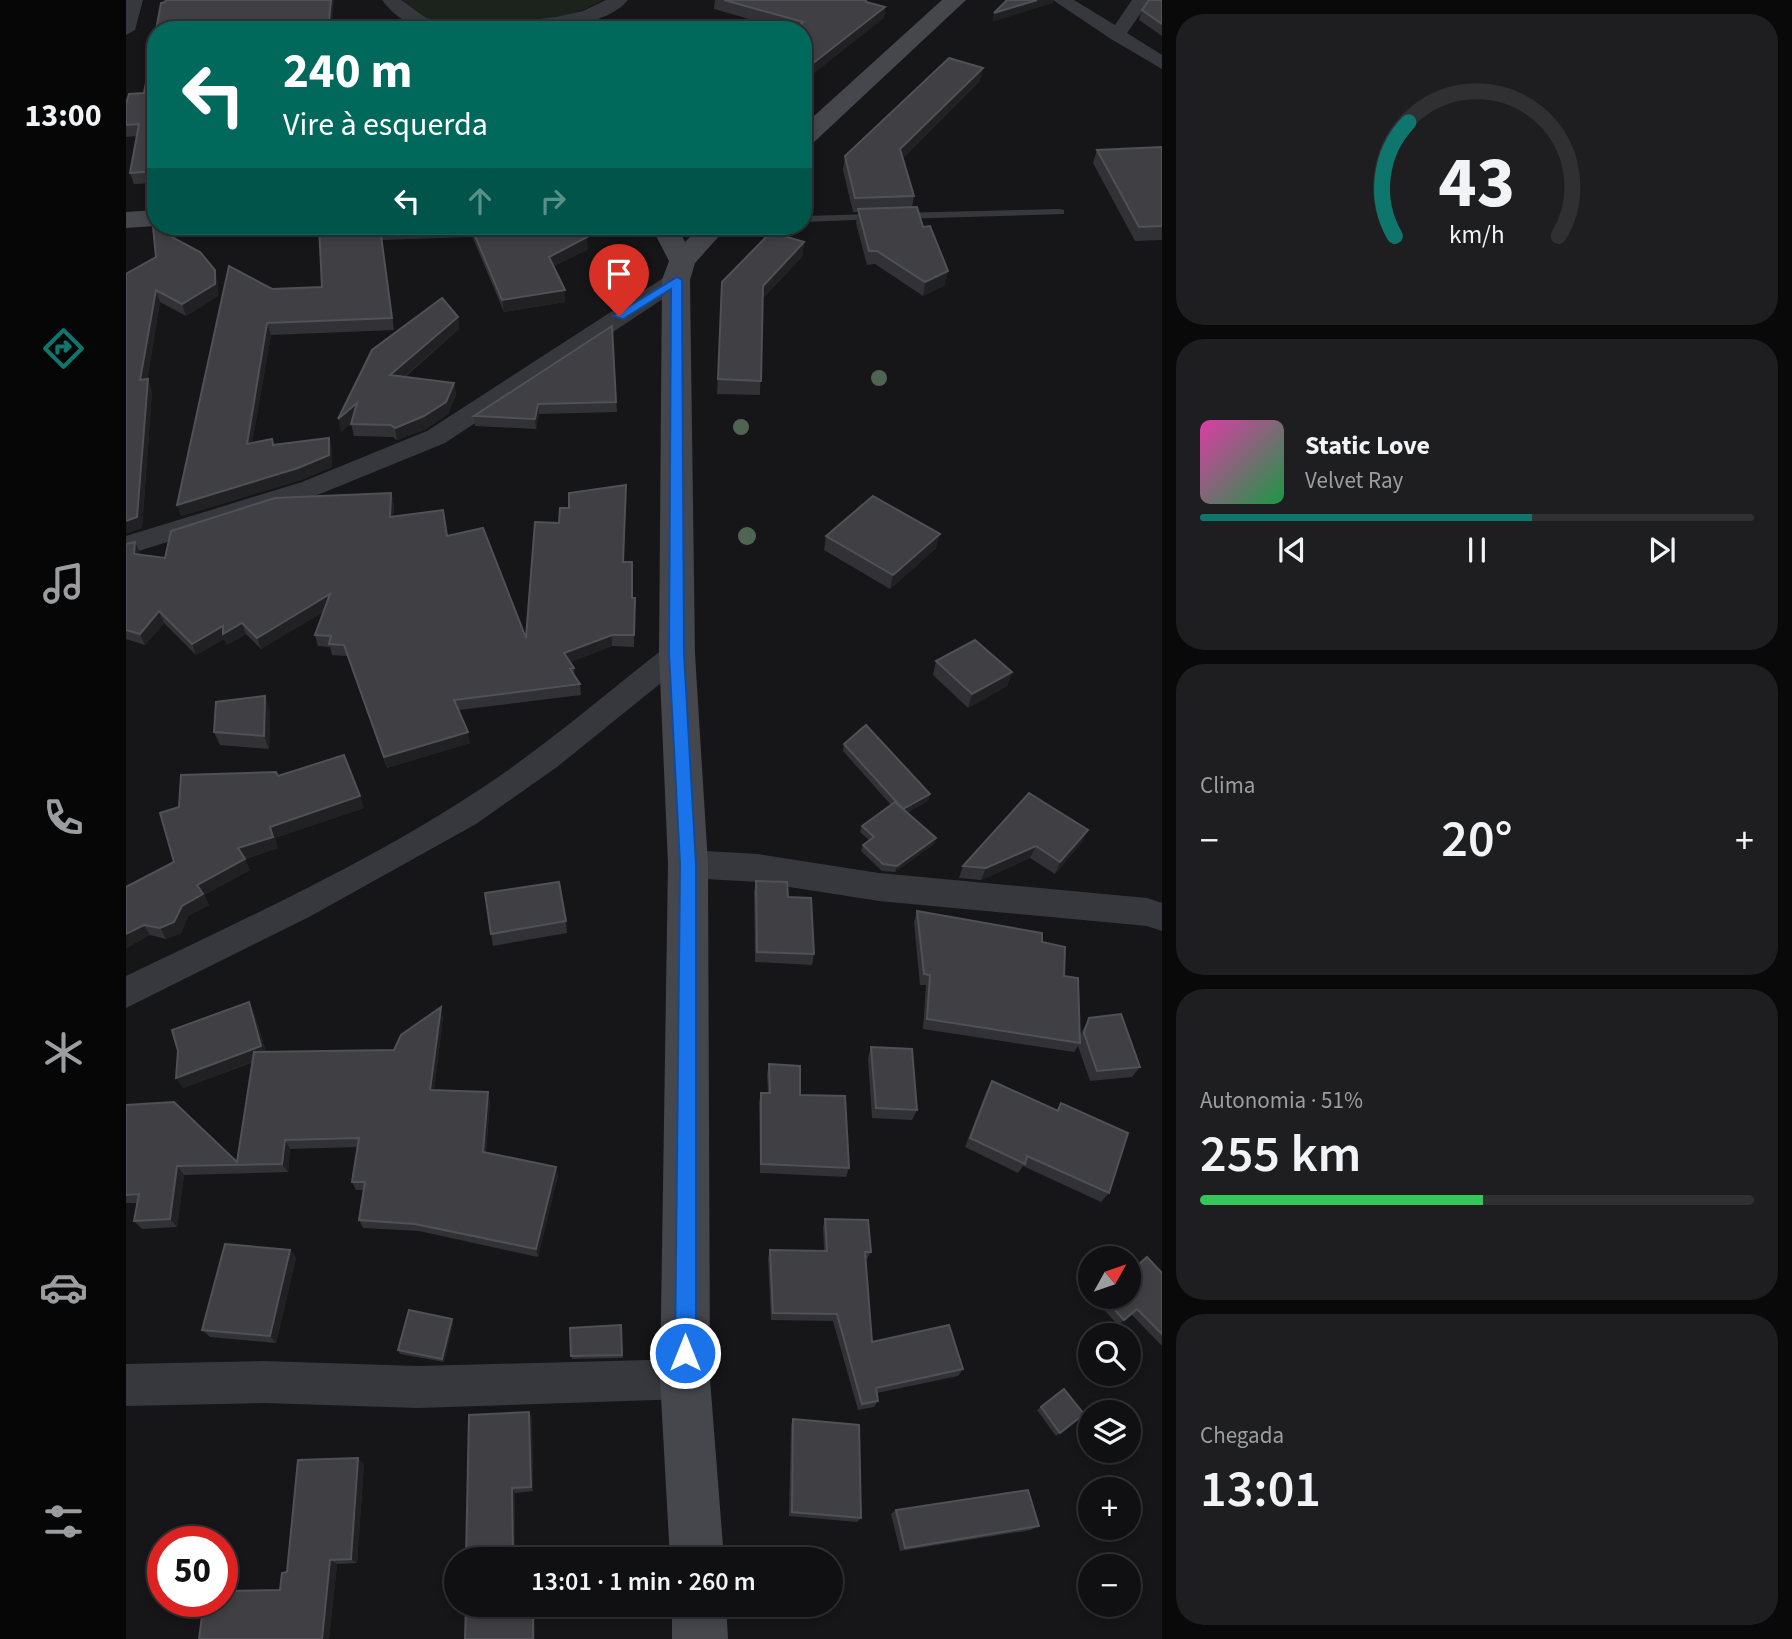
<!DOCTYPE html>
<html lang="pt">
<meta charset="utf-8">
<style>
body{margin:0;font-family:"Source Sans 3",sans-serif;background:#1e1e20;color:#f1f3f6;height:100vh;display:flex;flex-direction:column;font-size:26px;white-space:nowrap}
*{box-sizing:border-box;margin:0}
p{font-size:23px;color:#9c9d9f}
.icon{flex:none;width:38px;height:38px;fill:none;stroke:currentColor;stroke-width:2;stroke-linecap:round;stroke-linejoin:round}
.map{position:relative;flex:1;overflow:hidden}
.side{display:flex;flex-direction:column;gap:14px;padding:14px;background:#09090a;width:630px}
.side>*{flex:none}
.hud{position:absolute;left:21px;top:21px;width:665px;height:214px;border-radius:28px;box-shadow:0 4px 10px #0003,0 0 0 2px #303032;background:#00695c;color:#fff;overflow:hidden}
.needle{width:46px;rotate:50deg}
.controls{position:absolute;left:952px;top:1246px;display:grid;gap:14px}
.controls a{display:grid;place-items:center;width:63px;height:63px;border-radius:50%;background:#101012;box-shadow:0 4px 10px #0003,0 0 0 2px #303032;font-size:35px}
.speed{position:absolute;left:21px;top:1526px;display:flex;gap:14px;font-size:35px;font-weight:700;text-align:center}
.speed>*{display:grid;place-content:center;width:91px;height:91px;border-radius:50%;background:#101012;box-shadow:0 4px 10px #0003,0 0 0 2px #303032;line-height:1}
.speed .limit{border:10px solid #d22;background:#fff;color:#111}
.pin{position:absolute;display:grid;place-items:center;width:60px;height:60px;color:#fff;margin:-72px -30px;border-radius:50% 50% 50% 0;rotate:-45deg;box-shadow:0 0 7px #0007}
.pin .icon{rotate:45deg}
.me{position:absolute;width:77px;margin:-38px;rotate:0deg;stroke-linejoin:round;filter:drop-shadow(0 0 5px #0008)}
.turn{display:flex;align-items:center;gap:24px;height:147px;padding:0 21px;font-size:32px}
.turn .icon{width:91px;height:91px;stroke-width:2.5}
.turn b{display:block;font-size:49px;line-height:60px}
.lanes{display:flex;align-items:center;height:66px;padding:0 21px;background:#0003;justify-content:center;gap:35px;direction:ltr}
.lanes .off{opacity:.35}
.big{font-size:52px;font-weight:600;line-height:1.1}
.side .tile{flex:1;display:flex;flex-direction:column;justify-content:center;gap:10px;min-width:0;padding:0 24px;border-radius:28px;background:#1e1e20}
.side .dial{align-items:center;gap:0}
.dial svg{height:182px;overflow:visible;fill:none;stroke:#303032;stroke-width:7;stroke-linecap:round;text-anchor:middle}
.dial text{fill:#f1f3f6;stroke:none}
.song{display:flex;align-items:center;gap:21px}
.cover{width:84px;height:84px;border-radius:10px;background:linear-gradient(135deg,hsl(320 70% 55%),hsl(140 70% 35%))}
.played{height:7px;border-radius:4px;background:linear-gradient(90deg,#0f766e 60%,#303032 60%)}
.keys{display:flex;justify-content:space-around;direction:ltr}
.heat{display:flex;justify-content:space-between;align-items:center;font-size:38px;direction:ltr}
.charge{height:10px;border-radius:5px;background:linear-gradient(90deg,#34c759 51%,#303032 0)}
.trip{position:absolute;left:318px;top:1547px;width:399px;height:70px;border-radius:35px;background:#101012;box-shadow:0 4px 10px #0003,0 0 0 2px #303032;font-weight:600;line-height:70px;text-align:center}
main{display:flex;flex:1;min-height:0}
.menu{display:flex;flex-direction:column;width:126px;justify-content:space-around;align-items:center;background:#060607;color:#9c9d9f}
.menu .icon{width:49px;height:49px}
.menu .active{color:#0f766e}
.menu b{font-size:32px;color:#f1f3f6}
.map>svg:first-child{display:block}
.green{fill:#1c231d}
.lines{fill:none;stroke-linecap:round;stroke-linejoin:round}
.lane{fill:#37383d;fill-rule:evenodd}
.street{fill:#37383d;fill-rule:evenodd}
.secondary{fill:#45474d;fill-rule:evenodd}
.tree{fill:#506452}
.wall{fill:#323236}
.shaded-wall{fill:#212124}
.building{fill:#3f3f44;stroke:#4f5156;stroke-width:2}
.route{fill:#1a73e8;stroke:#114b97;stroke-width:2}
</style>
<main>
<nav class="menu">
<b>13:00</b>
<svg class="icon active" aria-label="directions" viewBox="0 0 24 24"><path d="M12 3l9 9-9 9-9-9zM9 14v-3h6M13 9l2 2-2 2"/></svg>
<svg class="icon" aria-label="music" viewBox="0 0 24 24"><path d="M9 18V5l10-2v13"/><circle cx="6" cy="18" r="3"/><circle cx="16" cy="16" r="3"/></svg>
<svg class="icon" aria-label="phone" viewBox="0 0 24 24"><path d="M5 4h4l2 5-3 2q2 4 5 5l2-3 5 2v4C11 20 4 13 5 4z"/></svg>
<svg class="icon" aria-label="climate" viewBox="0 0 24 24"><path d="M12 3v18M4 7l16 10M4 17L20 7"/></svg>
<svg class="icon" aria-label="car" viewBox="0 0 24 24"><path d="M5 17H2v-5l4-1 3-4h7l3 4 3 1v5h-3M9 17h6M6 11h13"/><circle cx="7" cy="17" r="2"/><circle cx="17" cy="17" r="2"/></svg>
<svg class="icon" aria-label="filters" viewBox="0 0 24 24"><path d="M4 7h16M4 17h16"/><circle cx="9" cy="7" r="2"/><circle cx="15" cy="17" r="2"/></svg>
</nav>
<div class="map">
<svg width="1036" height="1639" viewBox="0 0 1036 1639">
<rect width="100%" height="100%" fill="#161618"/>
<path class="green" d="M 276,0 L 477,0 C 466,6 454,12 442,15 C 405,25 298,39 276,0 Z"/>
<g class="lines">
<g class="lane">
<polygon points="934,209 938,210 938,214 772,219 767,216 772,213"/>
<polygon points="750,214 755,217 754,219 677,222 677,216"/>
</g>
<g class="street">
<polygon points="0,0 17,0 9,30 0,35"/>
<path d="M 256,0 L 275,0 L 300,18 L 334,26 L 337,30 C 304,30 277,29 256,0 Z"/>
<path d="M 480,0 L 502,0 C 475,33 392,30 353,30 L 362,25 L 430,17 L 457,11 Z"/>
<polygon points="927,0 948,0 989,25 1006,0 1024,0 1001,33 1036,55 1036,69 985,39"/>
<polygon points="550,273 558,275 561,280 558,285 319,443 194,494 0,555 0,536 176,482 301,431 542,275"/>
<path d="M 551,643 L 561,646 L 565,654 L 561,662 L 431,767 L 350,824 L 183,917 L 0,1008 L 0,976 C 120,918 245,862 356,788 C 421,745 479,694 541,646 Z"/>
<polygon points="562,850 632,854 753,873 1021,898 1036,903 1036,931 1021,926 753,901 632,882 562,878 551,874 546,864 551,854"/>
<polygon points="559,1359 573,1365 579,1379 573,1393 559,1399 292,1408 138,1403 0,1406 0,1364 138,1361 292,1366"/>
</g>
<g class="secondary">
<polygon points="816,0 840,0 686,144 677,146 677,126"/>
<polygon points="30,210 30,226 0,228 0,212"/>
<polygon points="525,226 551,226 559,242 575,226 602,226 569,263 564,280 569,654 582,864 584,1379 598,1559 544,1559 534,1379 542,864 533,654 536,280 543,261"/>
<polygon points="546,1605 600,1605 602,1639 546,1639"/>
</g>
</g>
<g class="tree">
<circle cx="753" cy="378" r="8"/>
<circle cx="615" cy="427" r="8"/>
<circle cx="621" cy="536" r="9"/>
</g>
<g class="wall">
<polygon points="589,0 740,0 740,2 759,7 758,18 677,30 662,30 588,9"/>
<polygon points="1036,0 1036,36 1013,20 1016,10"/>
<polygon points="30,31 30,183 8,184 4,173 11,136 0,137 0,104 18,93"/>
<polygon points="854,81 777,158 788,196 786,208 797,227 819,285 797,296 749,264 741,265 730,223 732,212 727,212 717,170 719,156"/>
<polygon points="1036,147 1036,240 1009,241 967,163 971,150"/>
<polygon points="193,226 446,226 462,249 428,266 439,302 378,312 343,229 344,237 256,240 268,330 145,335 126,443 147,445 203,438 206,450 206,467 175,480 55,516 146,289 196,287"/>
<polygon points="678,242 676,257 636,299 634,395 591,394 596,282"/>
<polygon points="89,270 92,282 92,296 60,316 34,302 21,380 26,391 16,528 0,274"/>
<polygon points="332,317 333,329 279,377 328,383 330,395 322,414 300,429 271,440 267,437 228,436 225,423 215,432"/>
<polygon points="486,326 491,412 413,414 410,429 349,426 348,416"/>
<polygon points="265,493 268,505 267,516 321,536 400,638 498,562 506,598 509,598 508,647 486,646 444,662 448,668 449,676 454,684 455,695 333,710 344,743 261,768 221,656 206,655 204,647 192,646 189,635 198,611 135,649 120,634 101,645 98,639 70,655 38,623 19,645 0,639 0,544 14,554 39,558"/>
<polygon points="700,536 810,548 764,589 698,550"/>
<polygon points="810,661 886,672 881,686 842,708 807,675"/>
<polygon points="144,710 143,749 94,745 88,732"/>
<polygon points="718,744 802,801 781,813 810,838 808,844 769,872 756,871 735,851 737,845 743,840 734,832 736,826 765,805 717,751"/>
<polygon points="152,776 238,808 149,838 152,848 119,859 124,870 78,895 83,905 62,916 55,933 40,939 24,935 0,948 0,887 48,862"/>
<polygon points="903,793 956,842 929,874 904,858 855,880 833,878 837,866"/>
<polygon points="630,881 662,897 688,954 686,965 629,962 628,892"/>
<polygon points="359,893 440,921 441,933 367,946"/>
<polygon points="791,911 916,942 938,976 954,1036 957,1029 963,1018 1014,1067 1006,1077 964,1081 952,1046 948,1052 797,1029 800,985 794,985 788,922"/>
<polygon points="128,1013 140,1052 268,1050 317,1017 308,1090 364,1101 360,1152 432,1175 412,1257 293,1231 237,1228 233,1220 237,1190 230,1190 226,1182 232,1147 164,1149 162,1172 58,1175 51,1227 16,1229 8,1221 11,1203 0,1203 0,1105 111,1162 127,1062 57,1088 50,1078"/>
<polygon points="745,1047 791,1110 786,1120 746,1118 742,1058"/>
<polygon points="643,1064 674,1095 723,1168 720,1177 634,1173 633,1102 635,1093 642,1093 641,1074"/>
<polygon points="866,1081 930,1110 935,1103 983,1193 975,1202 897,1166 892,1173 839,1147 860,1092"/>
<polygon points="699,1219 745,1252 741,1259 739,1260 746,1342 837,1369 832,1376 751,1393 752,1401 748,1407 732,1410 707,1321 645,1320 642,1258 644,1250 698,1251 697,1227"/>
<polygon points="164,1250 170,1258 150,1343 84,1337 76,1330"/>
<polygon points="1036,1273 1036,1346 1005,1314 992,1325 970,1301 975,1297 1003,1297"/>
<polygon points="326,1319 327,1323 318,1362 274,1354 272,1350"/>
<polygon points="495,1325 497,1358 446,1359 445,1356"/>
<polygon points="938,1389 958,1414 930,1436 911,1410"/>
<polygon points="406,1418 407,1491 389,1493 340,1559"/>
<polygon points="667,1419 735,1518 731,1522 663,1516 665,1425"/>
<polygon points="238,1464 231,1563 211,1564 203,1639 73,1639 154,1590 161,1572"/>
<polygon points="770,1510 913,1526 905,1530 774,1551 765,1514"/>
</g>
<g class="shaded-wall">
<polygon points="205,0 208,0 206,30 203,22"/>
<polygon points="911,0 928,0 927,3 866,22 868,13"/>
<polygon points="759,7 758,18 677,82 677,71"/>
<polygon points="857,68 854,81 772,163 774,149"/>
<polygon points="461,237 462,249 424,268 423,257"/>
<polygon points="678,242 676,257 635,300 637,286"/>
<polygon points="89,270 92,282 92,296 60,316 56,304"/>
<polygon points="822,271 819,285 797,296 799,282"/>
<polygon points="30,290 34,302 19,392 14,380"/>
<polygon points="439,290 439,302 378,312 376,300"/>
<polygon points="332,317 333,329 266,387 264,375"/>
<polygon points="141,323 145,335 124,455 121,444"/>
<polygon points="22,379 26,391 16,528 0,534 0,521"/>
<polygon points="328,383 330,395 322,414 300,429 271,440 269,428"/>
<polygon points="231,403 233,416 215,432 212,419"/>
<polygon points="412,404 413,414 410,429 409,419"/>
<polygon points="203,438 206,450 206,467 175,480 55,516 51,505"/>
<polygon points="265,493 268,505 267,528 264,517"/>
<polygon points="814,534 810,548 764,589 767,575"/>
<polygon points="9,542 14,553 13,565 8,554"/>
<polygon points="204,594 208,606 135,649 131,638"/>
<polygon points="33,611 38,623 19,645 14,634"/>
<polygon points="116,623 120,634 101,645 98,639 70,655 66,644 97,626"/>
<polygon points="486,635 486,646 438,664 438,653"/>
<polygon points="886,672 881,686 842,708 846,694"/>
<polygon points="139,696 144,710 143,749 138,736"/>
<polygon points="342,732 344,743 261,768 258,757"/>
<polygon points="804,794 802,801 775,816 777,809"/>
<polygon points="234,796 238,808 149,838 152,848 117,859 112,848 144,827"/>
<polygon points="962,830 956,842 929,874 934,862"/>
<polygon points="810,838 808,844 769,872 771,866"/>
<polygon points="910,846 904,858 855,880 860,868"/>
<polygon points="119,859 124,870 78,895 83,905 62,916 55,933 40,939 34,928 56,906 71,885"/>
<polygon points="18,925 24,935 0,948 0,934"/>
<polygon points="123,1002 128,1013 141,1056 57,1088 50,1078"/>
<polygon points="315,1007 317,1017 307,1100 304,1090"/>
<polygon points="362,1092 364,1101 359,1160 357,1152"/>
<polygon points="159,1140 164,1149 162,1172 156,1164"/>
<polygon points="51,1166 58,1175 51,1227 44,1219"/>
<polygon points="430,1167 432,1175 412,1257 410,1249"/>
<polygon points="164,1250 170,1258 150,1343 144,1336"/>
<polygon points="326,1319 327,1323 318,1362 316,1359"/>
<polygon points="403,1412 406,1418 407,1491 405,1487"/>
<polygon points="232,1458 238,1464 231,1563 225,1559"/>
<polygon points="386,1488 389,1493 389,1559 387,1559"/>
<polygon points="204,1560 211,1564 203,1639 196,1639"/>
<polygon points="407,1605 409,1606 409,1639 407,1639"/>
</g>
<g class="building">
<polygon points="40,0 205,0 203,22 229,30 30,30 35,3 39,2"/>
<polygon points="598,0 740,0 740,2 759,7 677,71 677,30 669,30 677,22"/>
<polygon points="881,0 911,0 868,13"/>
<polygon points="1023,0 1036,0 1036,24 1016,10"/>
<polygon points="477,23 481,30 426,30"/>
<polygon points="30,31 30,171 4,173 13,124 0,125 0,104 3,94 18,93"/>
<polygon points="823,58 857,68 774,149 788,196 729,198 719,156"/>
<polygon points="1036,147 1036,226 1013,227 971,150"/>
<polygon points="791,207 797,227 804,226 822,271 799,282 751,251 743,251 732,209"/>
<polygon points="193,226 338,226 254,228 266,318 141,323 121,444 146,439 147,445 203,438 203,455 172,468 51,505 103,266 146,289 196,287"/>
<polygon points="345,226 446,226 461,237 423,257 439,290 376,300"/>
<polygon points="27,227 74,252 89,270 89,284 56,304 30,290 14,380 22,379 11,517 0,521 0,274 30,257"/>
<polygon points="645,232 678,242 637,286 635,381 592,379 596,282"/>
<polygon points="316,298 332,317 264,375 328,383 320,402 298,416 269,428 265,425 225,424 231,403 212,419 246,350"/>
<polygon points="486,326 490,402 412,404 409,419 348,416"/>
<polygon points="500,485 497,562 506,562 506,598 509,598 508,635 486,635 438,653 448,668 444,669 454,684 328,700 342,732 258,757 218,645 203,644 205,636 189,635 204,594 131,638 116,623 97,634 97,626 66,644 33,611 14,634 0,630 0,544 9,542 8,554 39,558 45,531 149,498 265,493 264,517 317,510 321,536 357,528 400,638 409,522 433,523 434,508 443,508 443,493"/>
<polygon points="747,496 814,534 767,575 700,536"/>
<polygon points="849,640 886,672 846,694 810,661"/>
<polygon points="139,696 138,736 88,732 90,702"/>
<polygon points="740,725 804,794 777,809 718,744"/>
<polygon points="218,755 234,796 144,827 147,837 112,848 119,859 71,885 77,894 56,906 48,922 34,928 18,925 0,934 0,887 48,862 34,813 53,807 55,775 150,772 152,776"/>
<polygon points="903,793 962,830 934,862 910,846 860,868 837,866"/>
<polygon points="769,802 810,838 771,866 757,864 737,845 748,837 736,826"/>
<polygon points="630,881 661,882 662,897 685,898 688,954 631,952"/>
<polygon points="433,882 440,921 365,934 359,893"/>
<polygon points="791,911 916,933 916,942 939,947 938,976 952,978 954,1043 801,1019 804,975 798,974"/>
<polygon points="123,1002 135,1046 50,1078 52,1051 46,1030"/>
<polygon points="315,1007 304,1090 362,1092 357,1152 430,1167 410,1249 289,1224 233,1220 239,1182 226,1182 233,1138 159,1140 156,1164 51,1166 44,1219 8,1221 13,1194 0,1195 0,1105 48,1102 111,1162 128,1052 268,1050 275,1035"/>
<polygon points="995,1014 1014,1067 971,1071 958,1033 963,1018"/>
<polygon points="745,1047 786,1049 791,1110 750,1108"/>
<polygon points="643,1064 674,1066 674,1095 719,1096 723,1168 635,1164 635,1093 644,1093"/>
<polygon points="866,1081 932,1111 935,1103 1002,1133 983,1193 901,1156 899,1164 844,1138"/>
<polygon points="699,1219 742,1220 745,1252 739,1252 746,1342 823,1325 837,1369 750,1388 752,1401 736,1404 711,1314 647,1313 644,1250 701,1251"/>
<polygon points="99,1244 164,1250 144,1336 76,1330"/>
<polygon points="1021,1257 1036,1273 1036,1334 1011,1309 998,1320 977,1297 1003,1297 1003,1273"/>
<polygon points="283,1310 326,1319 316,1359 272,1350"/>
<polygon points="495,1325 496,1355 445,1356 444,1328"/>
<polygon points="938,1389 958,1414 934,1433 915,1407"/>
<polygon points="403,1412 405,1487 386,1488 387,1559 340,1559 343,1415"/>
<polygon points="667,1419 733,1425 735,1518 666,1512"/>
<polygon points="232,1458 225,1559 204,1560 196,1639 73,1639 78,1601 96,1601 96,1591 154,1590 156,1573 161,1572 172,1460"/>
<polygon points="902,1490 913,1526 779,1548 770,1510"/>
<polygon points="340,1605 407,1605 407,1639 339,1639"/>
</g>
<polygon class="route" points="551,277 556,280 558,653 570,864 570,1353 567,1360 559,1363 552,1360 549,1353 554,864 543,653 545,289 497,319 487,316"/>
</svg>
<div class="controls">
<a><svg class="needle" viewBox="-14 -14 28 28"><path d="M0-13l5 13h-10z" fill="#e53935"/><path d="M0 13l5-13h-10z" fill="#9c9d9f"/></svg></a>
<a><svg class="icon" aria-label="search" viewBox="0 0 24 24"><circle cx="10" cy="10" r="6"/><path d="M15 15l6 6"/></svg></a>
<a><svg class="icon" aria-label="layers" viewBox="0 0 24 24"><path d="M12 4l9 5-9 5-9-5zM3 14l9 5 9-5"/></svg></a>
<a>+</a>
<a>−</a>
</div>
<div class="speed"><div class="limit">50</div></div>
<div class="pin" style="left:493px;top:316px;background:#d93025"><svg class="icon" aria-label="arrive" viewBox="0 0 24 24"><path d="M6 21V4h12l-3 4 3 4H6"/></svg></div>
<svg class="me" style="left:559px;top:1353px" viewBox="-20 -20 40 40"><circle r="17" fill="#1a73e8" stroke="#fff" stroke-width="3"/><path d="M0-11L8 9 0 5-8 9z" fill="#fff"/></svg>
<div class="trip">13:01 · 1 min · 260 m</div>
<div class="hud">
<div class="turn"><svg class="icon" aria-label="left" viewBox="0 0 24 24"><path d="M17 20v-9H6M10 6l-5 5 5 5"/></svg><div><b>240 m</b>Vire à esquerda</div></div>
<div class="lanes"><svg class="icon" aria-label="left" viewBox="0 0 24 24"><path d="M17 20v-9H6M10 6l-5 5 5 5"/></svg><svg class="icon off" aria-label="ahead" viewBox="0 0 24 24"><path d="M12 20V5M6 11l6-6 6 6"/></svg><svg class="icon off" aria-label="right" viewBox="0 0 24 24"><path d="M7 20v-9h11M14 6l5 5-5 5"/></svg></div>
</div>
</div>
<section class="side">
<div class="tile dial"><svg viewBox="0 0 100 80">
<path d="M14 69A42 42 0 1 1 86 69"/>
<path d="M14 69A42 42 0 0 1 20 19" stroke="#0f766e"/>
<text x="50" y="56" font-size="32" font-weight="700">43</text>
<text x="50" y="72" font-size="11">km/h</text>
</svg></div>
<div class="tile">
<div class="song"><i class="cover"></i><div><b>Static Love</b><p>Velvet Ray</p></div></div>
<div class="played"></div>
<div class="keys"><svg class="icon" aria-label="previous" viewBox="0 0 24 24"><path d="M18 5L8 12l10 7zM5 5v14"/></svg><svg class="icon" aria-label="pause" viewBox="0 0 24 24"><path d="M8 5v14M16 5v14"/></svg><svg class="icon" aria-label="next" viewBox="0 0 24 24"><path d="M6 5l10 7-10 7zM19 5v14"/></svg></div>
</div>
<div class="tile"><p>Clima</p>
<div class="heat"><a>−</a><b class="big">20°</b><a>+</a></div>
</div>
<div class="tile"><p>Autonomia · 51%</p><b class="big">255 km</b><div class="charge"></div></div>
<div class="tile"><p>Chegada</p><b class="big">13:01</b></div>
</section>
</main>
